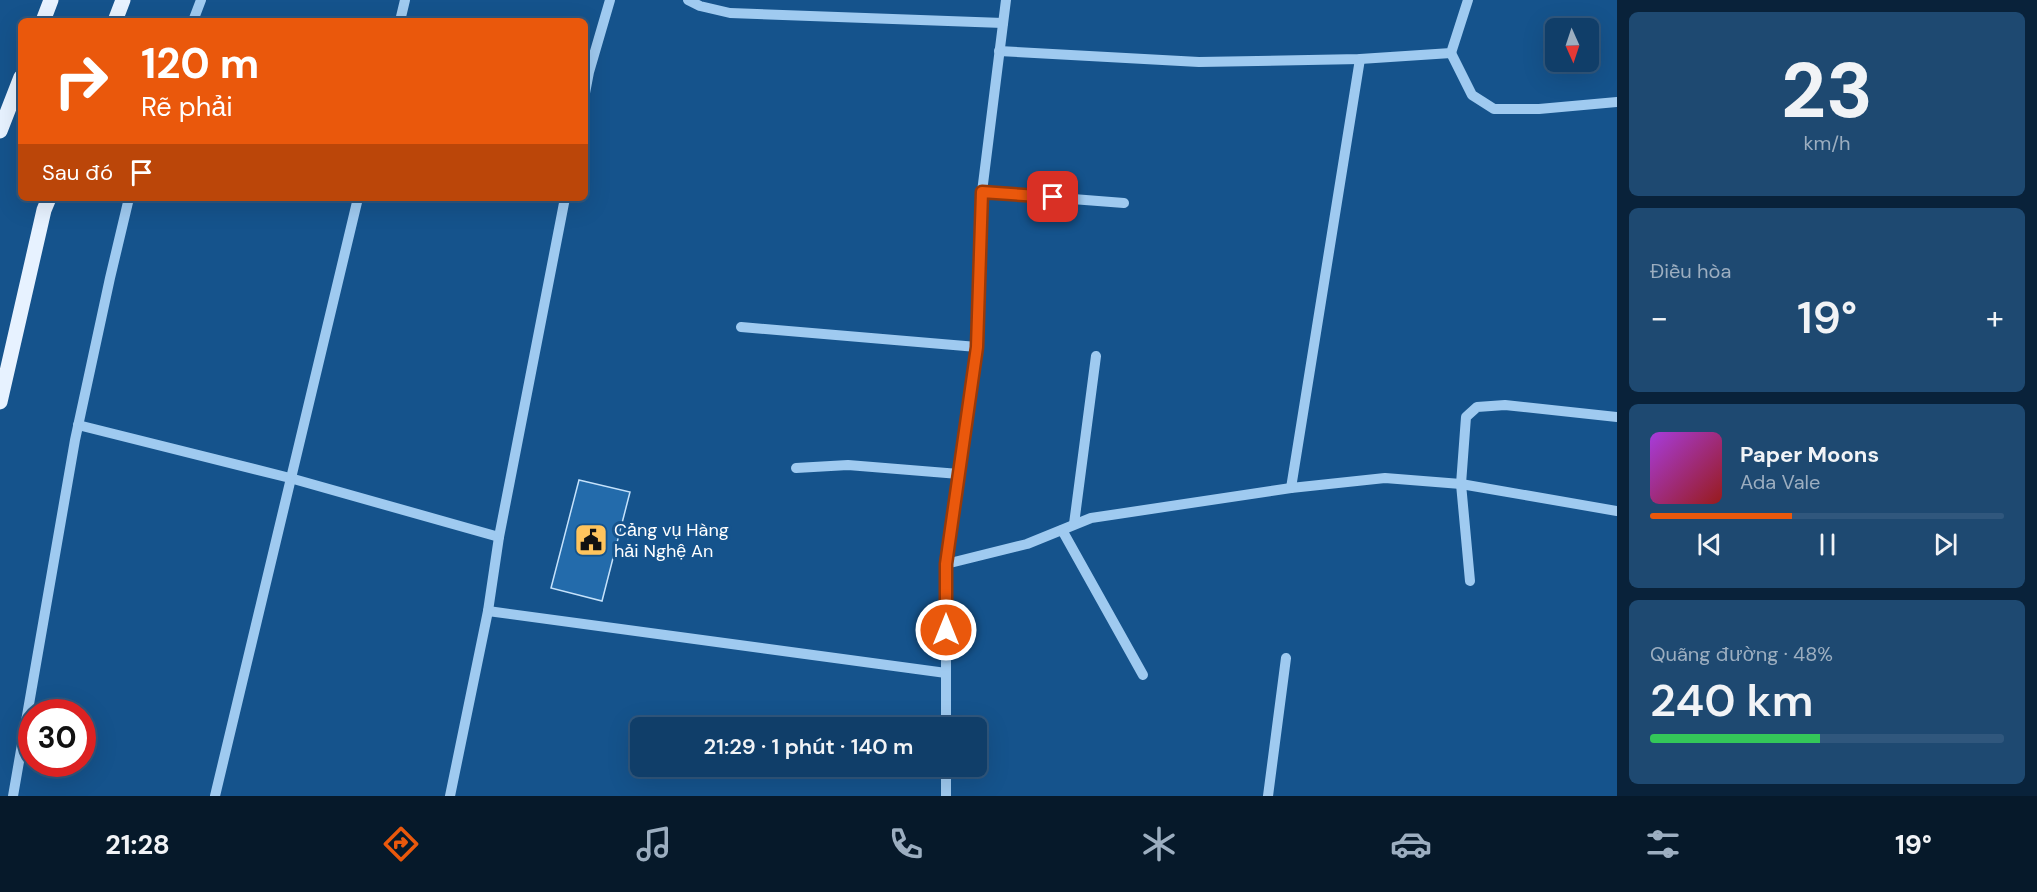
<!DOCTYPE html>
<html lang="vi">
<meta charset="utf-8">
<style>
body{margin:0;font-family:"DM Sans",sans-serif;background:#1e4971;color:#f1f3f6;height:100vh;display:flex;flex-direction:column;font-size:22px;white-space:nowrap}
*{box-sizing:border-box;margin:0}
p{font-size:20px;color:#9caec0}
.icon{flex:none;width:33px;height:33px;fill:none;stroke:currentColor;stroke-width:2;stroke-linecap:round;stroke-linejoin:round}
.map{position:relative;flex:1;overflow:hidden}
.side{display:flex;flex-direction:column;gap:12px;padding:12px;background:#09223a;width:420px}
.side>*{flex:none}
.guide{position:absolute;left:18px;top:18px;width:570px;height:183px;border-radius:9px;box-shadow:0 6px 24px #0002,0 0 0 2px #30577d;background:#ea580c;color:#fff;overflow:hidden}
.needle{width:39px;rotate:177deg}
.buttons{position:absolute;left:1545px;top:18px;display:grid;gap:12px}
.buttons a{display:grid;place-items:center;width:54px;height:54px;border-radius:9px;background:#103e69;box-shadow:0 6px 24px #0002,0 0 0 2px #30577d;font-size:30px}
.speed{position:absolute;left:18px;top:699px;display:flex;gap:12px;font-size:30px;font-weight:700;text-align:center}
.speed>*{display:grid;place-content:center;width:78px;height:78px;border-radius:50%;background:#103e69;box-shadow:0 6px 24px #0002,0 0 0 2px #30577d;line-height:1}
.speed .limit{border:9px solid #d22;background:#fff;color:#111}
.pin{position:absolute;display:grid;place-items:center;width:51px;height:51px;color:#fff;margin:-26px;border-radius:12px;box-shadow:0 3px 9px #0006}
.me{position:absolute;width:66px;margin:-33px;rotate:0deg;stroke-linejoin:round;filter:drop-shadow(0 0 4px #0008)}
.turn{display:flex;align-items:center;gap:21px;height:126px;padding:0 24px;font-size:27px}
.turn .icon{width:78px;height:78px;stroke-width:2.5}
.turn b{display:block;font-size:42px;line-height:51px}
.then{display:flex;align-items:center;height:57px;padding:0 24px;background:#0003;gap:12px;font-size:22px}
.big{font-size:45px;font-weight:600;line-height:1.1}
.side .tile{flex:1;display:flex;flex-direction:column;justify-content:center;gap:9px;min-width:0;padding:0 21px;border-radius:9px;background:#1e4971}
.side .dial{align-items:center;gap:0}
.dial b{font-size:78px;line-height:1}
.song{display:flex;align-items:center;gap:18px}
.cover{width:72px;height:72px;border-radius:9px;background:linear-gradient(135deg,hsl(280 70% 55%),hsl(0 70% 35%))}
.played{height:6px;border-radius:3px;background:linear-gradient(90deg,#ea580c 40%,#30577d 40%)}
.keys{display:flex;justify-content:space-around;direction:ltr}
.heat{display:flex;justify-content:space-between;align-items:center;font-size:33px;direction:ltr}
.charge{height:9px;border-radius:4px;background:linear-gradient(90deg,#34c759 48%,#30577d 0)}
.trip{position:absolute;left:630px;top:717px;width:357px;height:60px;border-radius:9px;background:#103e69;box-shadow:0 6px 24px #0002,0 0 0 2px #30577d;font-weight:600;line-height:60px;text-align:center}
.tabs{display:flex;height:96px;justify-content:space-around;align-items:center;background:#06192a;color:#9caec0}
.tabs .icon{width:42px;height:42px}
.tabs .on{color:#ea580c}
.tabs b{font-size:27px;color:#f1f3f6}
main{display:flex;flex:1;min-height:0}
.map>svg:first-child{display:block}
.building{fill:#236bab;stroke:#c5e2fb;stroke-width:1.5}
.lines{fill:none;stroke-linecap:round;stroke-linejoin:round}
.minor{stroke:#9fcaf0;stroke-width:10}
.major{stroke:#e7f2ff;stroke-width:15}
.route-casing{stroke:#983908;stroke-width:15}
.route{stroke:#ea580c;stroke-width:10}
.labels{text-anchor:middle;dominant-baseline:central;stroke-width:6;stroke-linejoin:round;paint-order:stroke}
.poi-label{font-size:18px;fill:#fff;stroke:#15538c;text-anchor:start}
</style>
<main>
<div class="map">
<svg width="1617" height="796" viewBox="0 0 1617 796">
<rect width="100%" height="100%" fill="#15538c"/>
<polygon class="building" points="579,480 630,492 602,601 551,588"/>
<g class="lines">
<g class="minor">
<polyline points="688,0 700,6 730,13 1003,23"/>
<polyline points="193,21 201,0"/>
<polyline points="400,21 405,0"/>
<polyline points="999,51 1199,62 1360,59 1451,53 1468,0"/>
<polyline points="1451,53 1472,95 1494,109 1539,109 1617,102"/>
<polyline points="585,93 589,72 610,0"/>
<polyline points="982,192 1124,203"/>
<polyline points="741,327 977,347"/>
<polyline points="78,425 290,478 499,537"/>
<polyline points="796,468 848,465 959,474"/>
<polyline points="1291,488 1360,59"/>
<polyline points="1074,524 1096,356"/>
<polyline points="1062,530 1143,675"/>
<polyline points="946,564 1027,544 1091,518 1291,488 1385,478 1461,484 1617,511"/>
<polyline points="1470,581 1461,484 1466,417 1477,407 1505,405 1617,417"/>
<polyline points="488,611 946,673"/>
<polyline points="946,728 946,564 977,347 982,192 1006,0"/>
<polyline points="946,766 946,796"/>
<polyline points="13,796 75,440 110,278 129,198"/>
<polyline points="215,796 358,198"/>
<polyline points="450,796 488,611 499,537 565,198"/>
<polyline points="1268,796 1286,658"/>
</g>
<g class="major">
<polyline points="43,21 51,0"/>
<polyline points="115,21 123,0"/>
<polyline points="0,131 21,77"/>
<polyline points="0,402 44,210 49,198"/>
</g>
</g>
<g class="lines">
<defs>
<polyline id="route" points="946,630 946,564 977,347 982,192 1053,197"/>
</defs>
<use href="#route" class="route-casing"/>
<use href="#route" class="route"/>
</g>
<defs>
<symbol id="civic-square" viewBox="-11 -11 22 22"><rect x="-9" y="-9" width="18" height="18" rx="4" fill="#ffc45d" stroke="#15538c"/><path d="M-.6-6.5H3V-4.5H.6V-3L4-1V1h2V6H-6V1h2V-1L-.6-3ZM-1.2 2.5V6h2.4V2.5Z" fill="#111"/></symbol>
</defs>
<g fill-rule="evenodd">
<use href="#civic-square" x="572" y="521" width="38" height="38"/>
</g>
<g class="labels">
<g class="poi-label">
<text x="614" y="530">Cảng vụ Hàng<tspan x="614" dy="21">hải Nghệ An</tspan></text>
</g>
</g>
</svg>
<div class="buttons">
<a><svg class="needle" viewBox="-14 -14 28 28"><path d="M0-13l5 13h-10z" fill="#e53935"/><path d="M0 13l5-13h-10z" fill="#9caec0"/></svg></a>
</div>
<div class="speed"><div class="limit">30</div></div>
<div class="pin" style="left:1053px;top:197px;background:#d93025"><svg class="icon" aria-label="arrive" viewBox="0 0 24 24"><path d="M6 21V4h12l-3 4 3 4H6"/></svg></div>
<svg class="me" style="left:946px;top:630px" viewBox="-20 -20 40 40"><circle r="17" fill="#ea580c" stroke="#fff" stroke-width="3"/><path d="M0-11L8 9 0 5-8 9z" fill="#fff"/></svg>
<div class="trip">21:29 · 1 phút · 140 m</div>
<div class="guide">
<div class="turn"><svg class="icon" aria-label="right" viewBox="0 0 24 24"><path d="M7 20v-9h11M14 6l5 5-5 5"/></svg><div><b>120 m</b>Rẽ phải</div></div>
<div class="then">Sau đó<svg class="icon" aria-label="arrive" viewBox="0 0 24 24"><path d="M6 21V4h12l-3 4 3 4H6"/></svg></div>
</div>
</div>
<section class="side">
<div class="tile dial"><b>23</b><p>km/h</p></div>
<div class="tile"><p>Điều hòa</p>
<div class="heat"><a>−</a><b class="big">19°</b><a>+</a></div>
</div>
<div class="tile">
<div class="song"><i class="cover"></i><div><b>Paper Moons</b><p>Ada Vale</p></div></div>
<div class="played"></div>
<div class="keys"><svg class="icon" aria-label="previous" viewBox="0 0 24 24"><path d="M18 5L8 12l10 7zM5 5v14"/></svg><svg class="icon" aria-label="pause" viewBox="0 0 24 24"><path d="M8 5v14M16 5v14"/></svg><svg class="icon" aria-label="next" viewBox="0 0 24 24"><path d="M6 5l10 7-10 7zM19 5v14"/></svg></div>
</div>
<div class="tile"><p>Quãng đường · 48%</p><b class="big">240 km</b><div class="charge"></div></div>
</section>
</main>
<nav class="tabs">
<b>21:28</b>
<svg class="icon on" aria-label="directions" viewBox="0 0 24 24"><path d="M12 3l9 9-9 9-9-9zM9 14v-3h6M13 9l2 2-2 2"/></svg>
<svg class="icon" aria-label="music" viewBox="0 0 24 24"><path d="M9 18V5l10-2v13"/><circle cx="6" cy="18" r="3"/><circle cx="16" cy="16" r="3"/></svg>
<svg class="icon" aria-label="phone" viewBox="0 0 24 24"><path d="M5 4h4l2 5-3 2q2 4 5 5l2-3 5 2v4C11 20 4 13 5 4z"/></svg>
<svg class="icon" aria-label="climate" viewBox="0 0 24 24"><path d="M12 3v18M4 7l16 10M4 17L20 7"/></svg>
<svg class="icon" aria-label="car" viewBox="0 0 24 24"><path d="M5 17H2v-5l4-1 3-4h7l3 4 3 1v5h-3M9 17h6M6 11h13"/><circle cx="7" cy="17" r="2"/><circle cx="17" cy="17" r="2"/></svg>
<svg class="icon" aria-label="filters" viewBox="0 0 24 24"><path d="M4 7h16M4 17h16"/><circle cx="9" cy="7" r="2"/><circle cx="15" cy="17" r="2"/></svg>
<b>19°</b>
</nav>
